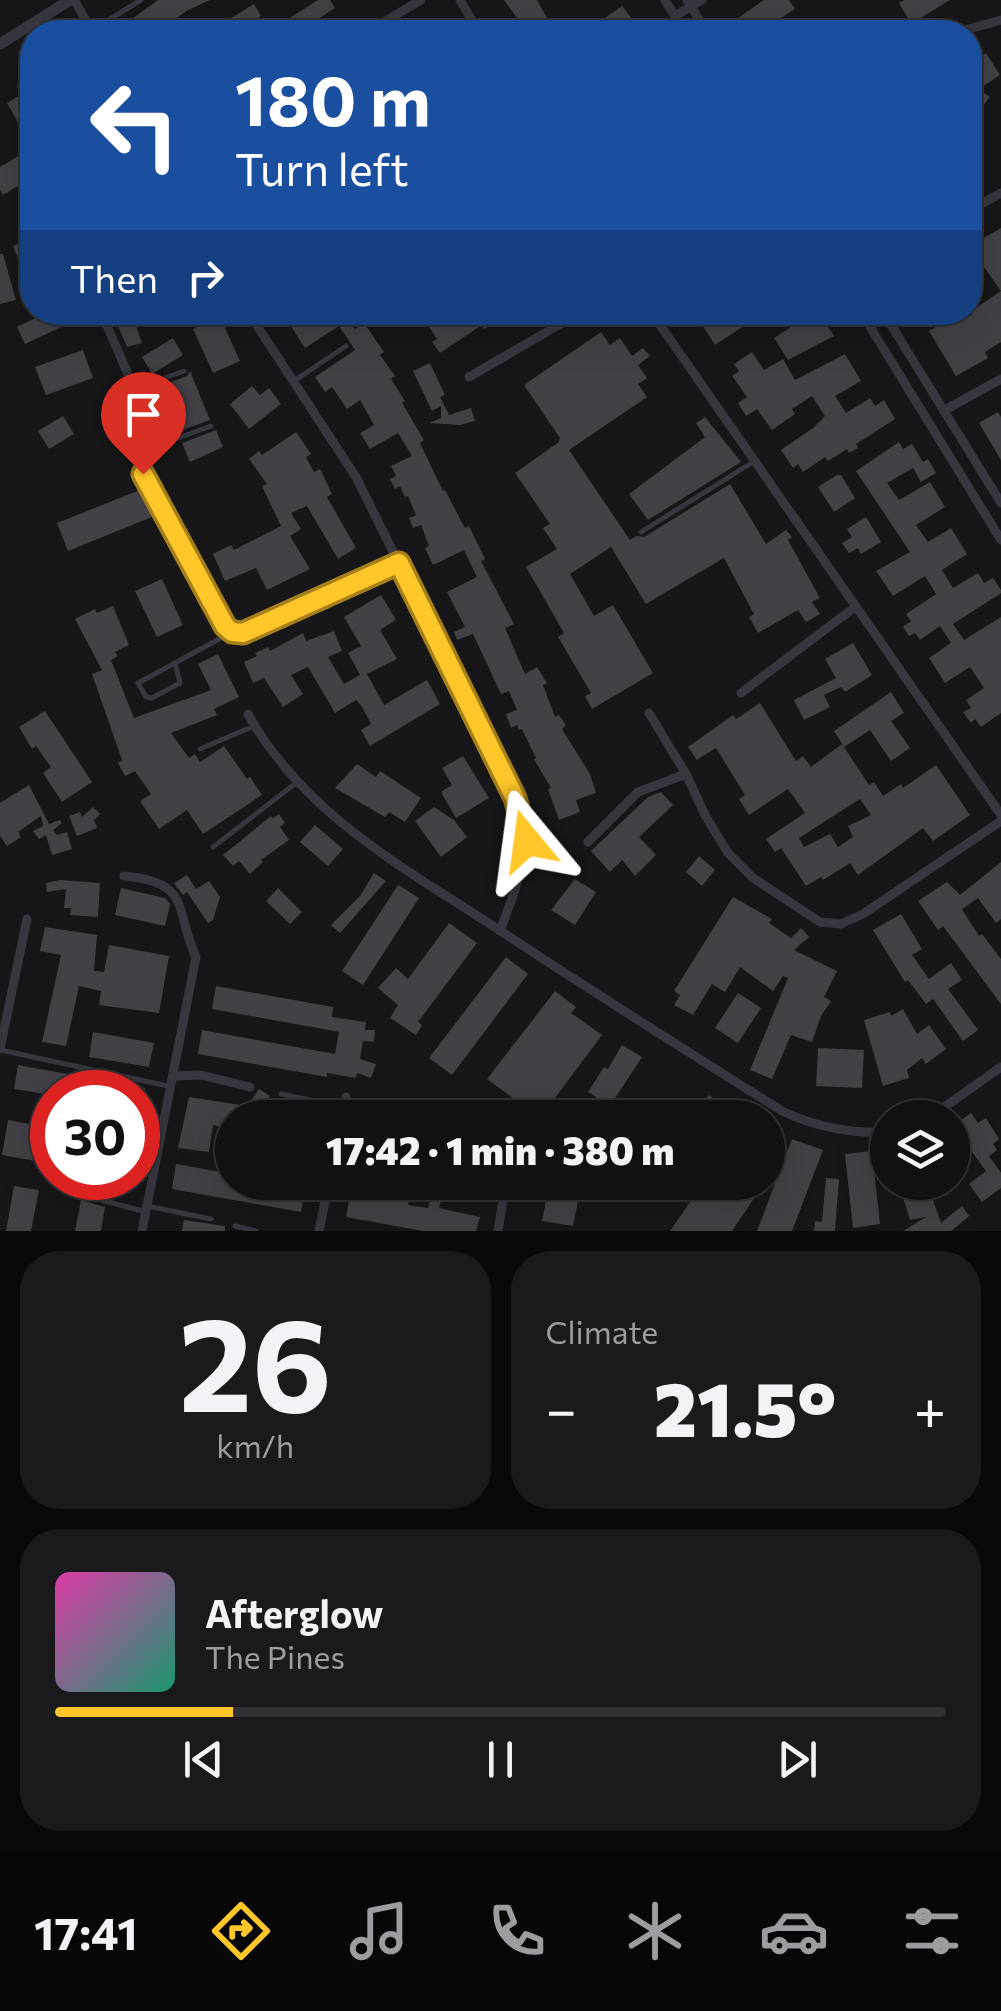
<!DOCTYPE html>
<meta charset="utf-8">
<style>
body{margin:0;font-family:Commissioner,sans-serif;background:#1a1a1c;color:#f1f3f6;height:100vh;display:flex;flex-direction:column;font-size:38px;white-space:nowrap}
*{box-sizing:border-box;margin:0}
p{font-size:32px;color:#9c9da0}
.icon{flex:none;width:55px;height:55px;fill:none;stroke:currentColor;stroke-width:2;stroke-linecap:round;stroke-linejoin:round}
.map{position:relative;height:1231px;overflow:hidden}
.drawer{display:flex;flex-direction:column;gap:20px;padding:20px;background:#09090a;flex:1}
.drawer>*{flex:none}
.banner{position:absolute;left:20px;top:20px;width:962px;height:305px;border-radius:40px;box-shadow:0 10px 40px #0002,0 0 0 2px #303133;background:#1a4fa0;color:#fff;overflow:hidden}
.fabs{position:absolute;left:870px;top:1100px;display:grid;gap:20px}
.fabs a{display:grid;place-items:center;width:100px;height:100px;border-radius:50%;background:#111113;box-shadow:0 10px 40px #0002,0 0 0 2px #303133;font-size:50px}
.speed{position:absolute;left:30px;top:1070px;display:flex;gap:20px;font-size:50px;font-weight:700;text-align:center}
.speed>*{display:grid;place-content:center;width:130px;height:130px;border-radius:50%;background:#111113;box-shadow:0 10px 40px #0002,0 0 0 2px #303133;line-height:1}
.speed .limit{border:15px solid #d22;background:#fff;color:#111}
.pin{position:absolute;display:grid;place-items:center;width:85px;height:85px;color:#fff;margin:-102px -42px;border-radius:50% 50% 50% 0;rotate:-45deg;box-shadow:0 0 10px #0007}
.pin .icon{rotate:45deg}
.me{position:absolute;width:110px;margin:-55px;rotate:344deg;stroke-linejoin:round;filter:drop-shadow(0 0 8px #0008)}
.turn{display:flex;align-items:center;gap:35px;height:210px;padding:0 50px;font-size:45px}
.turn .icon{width:130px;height:130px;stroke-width:2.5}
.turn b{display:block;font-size:70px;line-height:85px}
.then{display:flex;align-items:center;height:95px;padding:0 50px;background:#0003;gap:20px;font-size:38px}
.big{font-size:75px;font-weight:800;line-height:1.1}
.drawer .widget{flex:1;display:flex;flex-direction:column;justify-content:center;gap:15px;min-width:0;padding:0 35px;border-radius:40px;background:#1a1a1c}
.drawer .dial{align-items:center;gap:0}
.dial b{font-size:130px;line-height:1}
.song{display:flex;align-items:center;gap:30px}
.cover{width:120px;height:120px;border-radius:15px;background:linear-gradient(135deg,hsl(320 70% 55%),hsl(160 70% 35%))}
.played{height:10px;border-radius:5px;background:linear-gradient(90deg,#ffc729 20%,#303133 20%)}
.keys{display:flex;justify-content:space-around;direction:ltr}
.heat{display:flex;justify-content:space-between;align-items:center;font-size:55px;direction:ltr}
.drawer .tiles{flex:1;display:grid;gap:20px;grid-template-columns:1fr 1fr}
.widget:last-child{grid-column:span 2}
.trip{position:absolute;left:215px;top:1100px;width:570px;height:100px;border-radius:50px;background:#111113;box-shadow:0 10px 40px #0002,0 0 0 2px #303133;font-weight:800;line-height:100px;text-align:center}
.dock{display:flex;height:160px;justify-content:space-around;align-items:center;background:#070708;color:#9c9da0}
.dock .icon{width:70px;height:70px}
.dock .active{color:#ffc729}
.dock b{font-size:45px;color:#f1f3f6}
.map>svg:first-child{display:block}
.building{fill:#414146;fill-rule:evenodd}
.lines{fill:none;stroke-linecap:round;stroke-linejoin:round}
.service{stroke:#37383f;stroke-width:5}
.minor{stroke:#37383f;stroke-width:9}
.tertiary{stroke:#37383f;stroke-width:11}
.route-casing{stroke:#a6811b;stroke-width:25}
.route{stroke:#ffc729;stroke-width:18}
</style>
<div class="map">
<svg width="1001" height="1231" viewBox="0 0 1001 1231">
<rect width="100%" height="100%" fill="#171719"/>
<g class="building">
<polygon points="158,0 210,0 188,10 157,32 114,32"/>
<polygon points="318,0 330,0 335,8 297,32 268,32"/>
<polygon points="504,0 537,0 552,27 544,32 527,32"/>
<polygon points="764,0 789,0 795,9 759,32 748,32 738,18"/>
<polygon points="904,0 950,0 911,24 899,3"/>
<polygon points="254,4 261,16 258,18 268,32 233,32 226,21"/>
<polygon points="622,6 642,32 612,32 602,20"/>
<polygon points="986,53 1000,75 979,89 990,97 983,106 970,96 970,64"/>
<polygon points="32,78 32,114 18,122 7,103 22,94 17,87"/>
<polygon points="32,148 32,178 3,195 0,190 0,167"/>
<polygon points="1001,228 1001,342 985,352 988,358 956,376 929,331 961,312 970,312 1001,291 984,267 981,269 970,246"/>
<polygon points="32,238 32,293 13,246"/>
<polygon points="0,254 3,254 16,300 0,304"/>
<polygon points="48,312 67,312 72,322 25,344 17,327"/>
<polygon points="112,312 131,312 142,343 127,347"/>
<polygon points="308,312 344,312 355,329 364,323 384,352 380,355 395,376 391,379 405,401 402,403 424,440 420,443 443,491 445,490 465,528 469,526 485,559 481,561 514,624 505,628 525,674 537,667 547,683 543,685 555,717 559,715 566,725 562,729 590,774 596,793 576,800 580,812 559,820 548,789 551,788 534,759 536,758 522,729 519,730 517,725 511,728 506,714 517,710 509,691 501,694 473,634 457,640 454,632 465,627 447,592 477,577 464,550 433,565 425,548 429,546 421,525 413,528 409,518 416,515 408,496 405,497 400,486 395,489 390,479 396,476 391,466 412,456 398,433 370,449 360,433 374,425 360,400 347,409 332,387 325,392 315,377 355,350 339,326 305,348 290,325"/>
<polygon points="448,312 521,312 502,325 498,320 484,329 482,325 440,353 432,342 437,339 428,325"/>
<polygon points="694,312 765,312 715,345"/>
<polygon points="814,312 818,312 834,336 788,360 774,338"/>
<polygon points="220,317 240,361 213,373 193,329"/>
<polygon points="601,332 610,345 620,338 632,356 643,348 650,356 638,365 647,378 638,384 647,397 569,450 630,540 636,536 644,537 730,484 766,544 786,530 792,537 788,540 820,598 812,602 820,614 806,622 798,610 758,633 749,617 754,614 724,558 646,604 611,547 570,574 594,616 613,605 653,673 592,709 585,696 591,693 558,637 564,633 526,567 557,549 543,528 550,524 515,473 559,442 560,438 524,385"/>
<polygon points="173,338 183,355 152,374 142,357"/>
<polygon points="83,350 93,378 46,395 35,367"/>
<polygon points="752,352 764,370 783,359 795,380 845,354 861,381 835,396 846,413 870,398 875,406 884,400 895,419 856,444 858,448 849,453 847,449 828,461 825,457 803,472 798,464 793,468 781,450 813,428 825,416 812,396 792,409 795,414 772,430 757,409 746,416 738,403 747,397 732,376 739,371 734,364"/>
<polygon points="430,363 445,395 440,397 449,415 471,408 475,421 460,425 429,423 441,418 441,406 432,411 413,371"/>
<polygon points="190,371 210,420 177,432 158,387 187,376"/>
<polygon points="252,386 260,395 269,388 281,404 249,429 230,404"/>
<polygon points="998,412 1001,417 1001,460 979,423"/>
<polygon points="63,416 74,434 49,449 38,431"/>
<polygon points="705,417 741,462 648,520 629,494 705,437 696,423"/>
<polygon points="216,430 223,447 190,462 182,443"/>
<polygon points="296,432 311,454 306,457 314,472 320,469 332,494 327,497 356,548 338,559 307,506 291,513 301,529 290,536 310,569 267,590 256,568 225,581 213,554 231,545 234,550 281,526 262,486 267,484 249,459 259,451 262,455"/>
<polygon points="899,442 903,449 912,444 923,462 928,459 936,473 921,482 913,468 887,483 899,500 930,482 945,507 916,525 928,542 951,528 967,554 942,570 953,588 978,573 984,583 993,578 1001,590 1001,593 953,624 964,640 1001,617 1001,713 981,727 975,719 971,723 963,712 971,708 966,700 984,688 970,667 945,683 929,658 951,643 940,626 920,640 915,633 909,636 903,627 911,621 906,614 936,594 925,576 893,596 876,571 910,552 856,471"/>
<polygon points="837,475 841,475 855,498 834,512 818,487"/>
<polygon points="140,490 152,517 68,551 57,523"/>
<polygon points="866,517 881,542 861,554 858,548 849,553 842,543 852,537 847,529"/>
<polygon points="162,579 183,625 157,637 135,591"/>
<polygon points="381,595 396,620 380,630 397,659 367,674 384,705 427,680 440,704 370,746 361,730 371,724 362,707 356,700 335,713 308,667 291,675 303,694 283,707 264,678 253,683 244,662 257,656 255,653 268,647 270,651 303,633 306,641 334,631 342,651 328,657 344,684 360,675 348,653 361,646 344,617"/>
<polygon points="113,606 129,645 115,652 118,656 111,660 134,718 211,690 198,664 218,654 239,697 214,709 217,715 171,733 189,758 195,754 200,762 224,746 247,779 250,777 262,795 203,834 187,810 159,829 140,801 151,794 135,771 125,776 118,763 122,760 92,674 102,670 75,619 95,609 97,613"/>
<polygon points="853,643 872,675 845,692 841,687 824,695 830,707 804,720 794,700 836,678 825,659"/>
<polygon points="891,692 904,713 891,721 910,748 891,761 870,730 844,747 834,731"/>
<path d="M 760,703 L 796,761 L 803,756 L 811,767 L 842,744 L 869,785 L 874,782 L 883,796 L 901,784 L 903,788 L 936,765 L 970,815 L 933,841 L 923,828 L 858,875 L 850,863 L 823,880 L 821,877 L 806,886 L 781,848 L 775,852 L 766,839 L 805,813 L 788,789 L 749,815 L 739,799 L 745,795 L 716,748 L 697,760 L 688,747 L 733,715 L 736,719 ZM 860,799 L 871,815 L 848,826 L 853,837 L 838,847 L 830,834 L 804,847 L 799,838 Z"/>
<polygon points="45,711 92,782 62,802 43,773 51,767 36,746 32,749 19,727"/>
<polygon points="463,756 489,798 456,818 442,794 442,791 452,785 442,768"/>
<polygon points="357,764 376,777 380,771 421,798 405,822 389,812 385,817 335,788"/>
<polygon points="29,785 49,824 60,820 62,823 53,830 57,835 67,832 72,849 52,855 46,835 39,839 33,831 43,826 41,816 18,832 21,837 7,846 0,836 0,803"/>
<polygon points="661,792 673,805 639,837 656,855 635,876 622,860 610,872 591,851 648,797"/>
<polygon points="93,807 100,814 94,820 97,828 77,836 69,816 80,812 82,817"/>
<polygon points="434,807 454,820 467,837 441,857 415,821"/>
<polygon points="279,814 285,823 280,827 289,840 261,860 263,862 250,874 239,861 233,866 223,855 271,816 273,818"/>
<polygon points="315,825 343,849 328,866 300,842"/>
<polygon points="699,856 715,870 702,886 686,872"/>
<polygon points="1001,862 1001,919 996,923 978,898 962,909 979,936 982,934 1001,959 1001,1004 943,926 938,930 918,901 947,882 960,895"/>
<polygon points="374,873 386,881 340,933 331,925 360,896"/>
<polygon points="187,875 196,889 209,881 220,897 213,920 208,923 187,892 183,895 174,883"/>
<polygon points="575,879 596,892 575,925 551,910"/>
<polygon points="60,880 100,883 98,917 70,915 71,908 64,908 66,889 47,892 46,883"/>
<polygon points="398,885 419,898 363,985 342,971"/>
<polygon points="121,888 165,898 170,904 165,926 115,915"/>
<polygon points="278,888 302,912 290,924 266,901"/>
<polygon points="733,897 772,919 769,923 791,938 801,928 809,937 794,950 837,971 824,997 831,1001 821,1016 812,1042 791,1035 772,1079 750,1070 788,978 783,976 773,991 740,967 725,992 712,984 693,1015 674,1005 680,995 674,991"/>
<polygon points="901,914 922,949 912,955 929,979 951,963 962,980 948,989 978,1030 963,1041 933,999 926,1004 908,980 905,982 873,930"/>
<polygon points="449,923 477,943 418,1022 422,1025 416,1035 390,1018 398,1005 378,988 396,968 408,979"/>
<polygon points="45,927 97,935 94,971 104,972 109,945 169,956 159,1013 99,1005 101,991 79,986 66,1046 42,1042 61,955 40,951"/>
<polygon points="506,957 528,974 452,1075 429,1058"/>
<polygon points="216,986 333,1007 332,1017 366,1022 365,1030 375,1030 374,1042 363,1041 360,1059 376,1064 371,1078 357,1073 356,1078 327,1073 327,1077 198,1054 202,1030 335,1054 339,1032 212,1009"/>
<polygon points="555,991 576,1007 571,1013 602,1035 540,1118 487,1079"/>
<polygon points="738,993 761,1008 738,1043 715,1028"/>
<polygon points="903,1009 917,1034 929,1025 946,1049 926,1064 922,1058 907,1070 909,1078 883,1086 864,1020 890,1012 891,1016"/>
<polygon points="93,1032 154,1043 149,1067 89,1057"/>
<polygon points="622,1045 642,1057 610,1106 588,1092 604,1067 608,1069"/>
<polygon points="818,1048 864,1050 862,1088 816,1086"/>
<polygon points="18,1065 145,1088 145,1092 52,1092 52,1095 14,1089"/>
<polygon points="259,1089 270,1096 255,1118 232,1118 232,1129 213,1125 209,1152 178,1148 189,1097 247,1106"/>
<polygon points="709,1095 730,1111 725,1118 691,1118"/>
<polygon points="971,1113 978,1123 986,1118 999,1139 993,1144 997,1150 989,1156 1001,1173 1001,1188 982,1202 969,1184 986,1171 953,1126"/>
<polygon points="8,1120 52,1128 52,1164 2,1155"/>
<polygon points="792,1139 823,1150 792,1231 757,1231"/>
<polygon points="872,1151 880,1224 853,1228 845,1154"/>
<polygon points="176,1164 232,1174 232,1182 268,1182 305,1188 301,1212 172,1189"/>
<polygon points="826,1178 839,1179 835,1231 814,1231 815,1221 822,1222"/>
<polygon points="352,1182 399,1187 399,1182 412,1182 408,1205 428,1208 435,1182 446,1182 439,1208 480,1217 476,1231 423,1231 346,1217"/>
<polygon points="704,1182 765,1182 732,1231 670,1231"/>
<polygon points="917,1182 927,1182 941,1223 962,1206 969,1216 951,1231 903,1231 926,1217 910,1220 900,1188"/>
<polygon points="549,1185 580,1191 573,1226 542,1221"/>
<polygon points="14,1186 39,1190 31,1231 6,1231"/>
<polygon points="81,1200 105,1207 101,1231 75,1231"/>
<polygon points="184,1220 225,1226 225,1231 182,1231"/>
</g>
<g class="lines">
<g class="service">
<polyline points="110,19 141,0"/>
<polyline points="294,381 346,346"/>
<polyline points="128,391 184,371"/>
<polyline points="134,454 211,426"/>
<polyline points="641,532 753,462"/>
<polyline points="175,663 180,683 152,698 146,697 138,683 232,632"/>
<polyline points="200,749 254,726"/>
<polyline points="213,847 296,783"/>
<polyline points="0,1050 168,1086"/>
<polyline points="281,1094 344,1107"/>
<polyline points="86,1196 146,1212"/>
<polyline points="147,1206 211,1219"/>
<polyline points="235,1226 256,1231"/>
</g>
<g class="minor">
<polyline points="74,0 93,32"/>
<polyline points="460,0 479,32"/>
<polyline points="665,0 685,32"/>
<polyline points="687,0 707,32"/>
<polyline points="675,16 702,0"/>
<polyline points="367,32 421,0"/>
<polyline points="958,32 1001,20"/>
<polyline points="970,210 1001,193"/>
<polyline points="101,312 128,374 123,415 125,433 151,495 225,626 232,632 243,633 399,563"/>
<path d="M 248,312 L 356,477 L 515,798 C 535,850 518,881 500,931"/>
<polyline points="651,312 1001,815"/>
<polyline points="861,312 1001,540"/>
<polyline points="883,312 1001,503"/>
<polyline points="469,377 581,312"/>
<polyline points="945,410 1001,379"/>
<polyline points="741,693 855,607"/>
<polyline points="649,713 686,774 705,815 728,853 753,878 820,922 841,924 863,914 1001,821"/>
<path d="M 248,714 C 303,813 401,866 493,926 C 588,989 685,1050 782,1111 C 816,1127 850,1134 888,1132"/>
<polyline points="588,842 638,792 686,774"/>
<path d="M 124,876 C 193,882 174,911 196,957 L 142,1231"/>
<polyline points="0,1049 27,919"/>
<polyline points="173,1076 201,1075 250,1087"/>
<polyline points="342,1118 346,1097"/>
<polyline points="929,1118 1001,1067"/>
<polyline points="319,1231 329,1182"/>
<polyline points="498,1231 506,1182"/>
</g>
<polyline class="tertiary" points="0,44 70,0"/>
</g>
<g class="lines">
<defs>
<polyline id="route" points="143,474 225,626 232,632 243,633 399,563 515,798 527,841"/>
</defs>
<use href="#route" class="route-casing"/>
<use href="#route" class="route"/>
</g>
</svg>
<div class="fabs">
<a><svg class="icon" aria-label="layers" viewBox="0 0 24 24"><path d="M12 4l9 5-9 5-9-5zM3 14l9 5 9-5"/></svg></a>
</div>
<div class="speed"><div class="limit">30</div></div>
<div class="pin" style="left:143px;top:474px;background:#d93025"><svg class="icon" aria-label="arrive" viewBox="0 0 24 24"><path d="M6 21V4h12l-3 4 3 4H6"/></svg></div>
<svg class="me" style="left:527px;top:841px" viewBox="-20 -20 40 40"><path d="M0-17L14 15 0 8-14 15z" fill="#ffc729" stroke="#fff" stroke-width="4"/></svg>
<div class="trip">17:42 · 1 min · 380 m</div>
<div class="banner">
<div class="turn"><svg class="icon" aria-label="left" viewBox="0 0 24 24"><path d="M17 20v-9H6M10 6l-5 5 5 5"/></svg><div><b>180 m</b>Turn left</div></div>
<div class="then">Then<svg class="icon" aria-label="right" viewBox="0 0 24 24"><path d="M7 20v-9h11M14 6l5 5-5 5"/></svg></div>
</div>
</div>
<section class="drawer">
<div class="tiles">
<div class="widget dial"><b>26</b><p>km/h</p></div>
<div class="widget"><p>Climate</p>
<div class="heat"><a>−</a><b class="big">21.5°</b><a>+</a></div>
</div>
<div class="widget">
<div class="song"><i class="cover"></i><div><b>Afterglow</b><p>The Pines</p></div></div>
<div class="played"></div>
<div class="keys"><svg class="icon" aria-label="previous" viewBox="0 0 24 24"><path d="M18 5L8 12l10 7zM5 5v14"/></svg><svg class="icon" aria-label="pause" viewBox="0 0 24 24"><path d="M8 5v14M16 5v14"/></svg><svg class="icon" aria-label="next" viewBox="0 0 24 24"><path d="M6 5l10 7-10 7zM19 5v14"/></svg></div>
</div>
</div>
</section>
<nav class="dock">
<b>17:41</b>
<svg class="icon active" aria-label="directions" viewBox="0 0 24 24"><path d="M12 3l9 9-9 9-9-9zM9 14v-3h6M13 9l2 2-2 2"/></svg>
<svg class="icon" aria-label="music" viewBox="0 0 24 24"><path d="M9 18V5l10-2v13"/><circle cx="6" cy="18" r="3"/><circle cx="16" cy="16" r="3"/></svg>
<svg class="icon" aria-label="phone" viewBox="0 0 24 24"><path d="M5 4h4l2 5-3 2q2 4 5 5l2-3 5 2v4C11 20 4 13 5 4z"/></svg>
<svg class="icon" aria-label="climate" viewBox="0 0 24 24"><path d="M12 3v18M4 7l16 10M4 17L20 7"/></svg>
<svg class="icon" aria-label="car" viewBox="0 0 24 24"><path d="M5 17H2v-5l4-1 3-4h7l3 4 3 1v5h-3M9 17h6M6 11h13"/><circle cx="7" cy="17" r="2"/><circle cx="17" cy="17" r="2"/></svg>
<svg class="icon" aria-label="filters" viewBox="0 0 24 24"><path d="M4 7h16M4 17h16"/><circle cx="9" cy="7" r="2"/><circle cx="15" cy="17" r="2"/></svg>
</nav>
